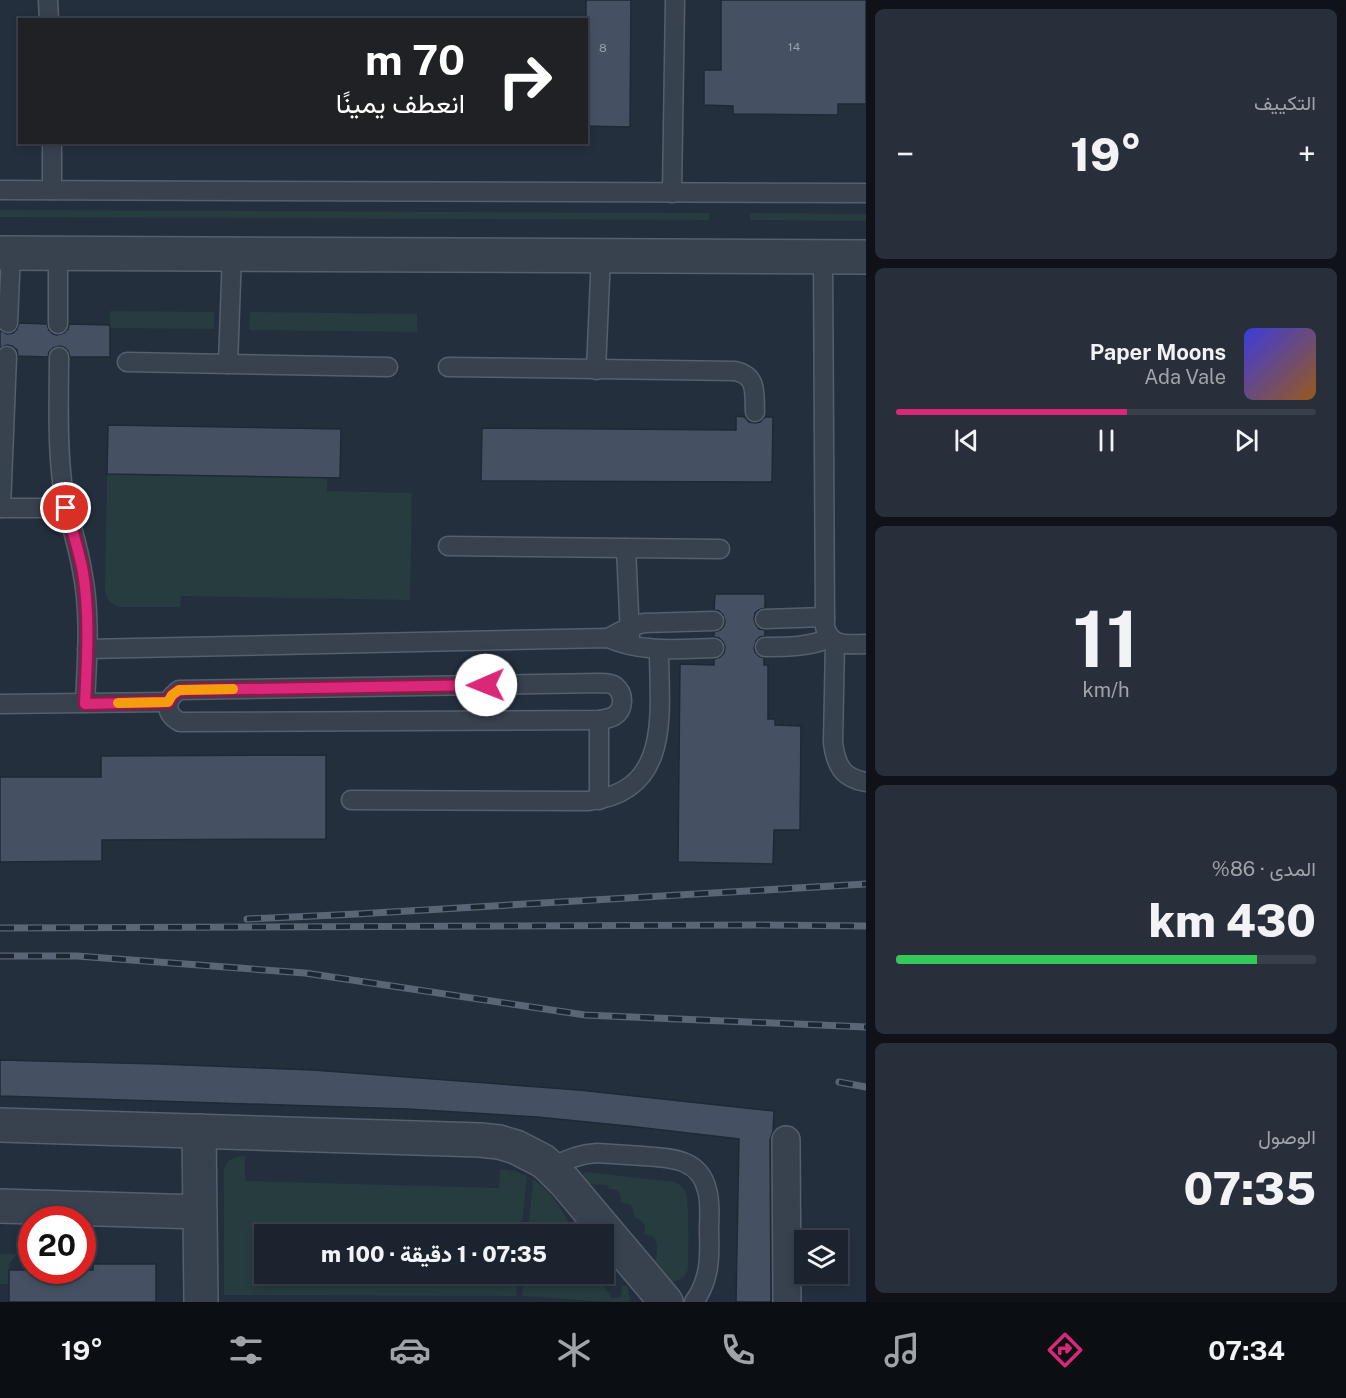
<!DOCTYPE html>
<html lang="ar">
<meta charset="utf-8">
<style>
body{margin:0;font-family:"Public Sans",Vazirmatn,sans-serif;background:#282f3a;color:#f1f3f6;direction:rtl;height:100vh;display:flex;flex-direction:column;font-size:22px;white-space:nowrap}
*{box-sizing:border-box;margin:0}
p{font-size:20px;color:#a0a4aa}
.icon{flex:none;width:33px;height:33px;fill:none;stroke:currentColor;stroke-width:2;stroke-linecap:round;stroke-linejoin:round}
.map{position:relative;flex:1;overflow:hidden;direction:ltr}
.sheet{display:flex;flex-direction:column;gap:9px;padding:9px;background:#0f1319;width:480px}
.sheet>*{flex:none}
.hud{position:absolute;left:18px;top:18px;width:570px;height:126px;border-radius:0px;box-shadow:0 3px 9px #0003,0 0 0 2px #39404a;direction:rtl;background:#202124;color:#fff;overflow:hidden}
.tools{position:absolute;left:794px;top:1230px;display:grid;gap:12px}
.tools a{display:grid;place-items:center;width:54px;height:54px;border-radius:0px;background:#1b232e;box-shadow:0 3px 9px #0003,0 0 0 2px #39404a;font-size:30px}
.speed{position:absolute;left:18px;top:1206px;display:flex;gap:12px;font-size:30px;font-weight:700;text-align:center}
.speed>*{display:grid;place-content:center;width:78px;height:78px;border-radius:50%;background:#1b232e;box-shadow:0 3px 9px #0003,0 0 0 2px #39404a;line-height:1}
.speed .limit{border:9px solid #d22;background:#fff;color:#111}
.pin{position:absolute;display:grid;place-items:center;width:51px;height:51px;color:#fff;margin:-26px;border:3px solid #fff;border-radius:50%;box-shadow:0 2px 6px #0007}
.me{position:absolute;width:66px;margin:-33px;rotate:269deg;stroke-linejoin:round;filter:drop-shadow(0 0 4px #0008)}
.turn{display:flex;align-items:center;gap:21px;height:126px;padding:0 24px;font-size:27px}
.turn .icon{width:78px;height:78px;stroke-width:2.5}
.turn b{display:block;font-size:42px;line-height:51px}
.big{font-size:45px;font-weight:800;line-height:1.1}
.sheet .card{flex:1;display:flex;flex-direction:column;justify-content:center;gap:9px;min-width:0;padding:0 21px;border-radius:9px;background:#282f3a}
.sheet .dial{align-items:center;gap:0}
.dial b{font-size:78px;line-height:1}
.song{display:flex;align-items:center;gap:18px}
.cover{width:72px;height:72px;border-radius:9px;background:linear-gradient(135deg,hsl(240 70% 55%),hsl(30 70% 35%))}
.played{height:6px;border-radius:3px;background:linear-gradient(90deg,#db2777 55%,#39404a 55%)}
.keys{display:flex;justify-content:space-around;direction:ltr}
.heat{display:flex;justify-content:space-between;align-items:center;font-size:33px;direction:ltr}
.charge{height:9px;border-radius:4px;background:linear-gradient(90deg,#34c759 86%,#39404a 0)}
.trip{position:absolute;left:254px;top:1224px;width:360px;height:60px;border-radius:0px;background:#1b232e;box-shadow:0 3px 9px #0003,0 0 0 2px #39404a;font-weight:800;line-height:60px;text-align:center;direction:rtl}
.tabs{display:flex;height:96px;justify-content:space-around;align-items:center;background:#0b0e12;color:#a0a4aa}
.tabs .icon{width:42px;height:42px}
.tabs .on{color:#db2777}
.tabs b{font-size:27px;color:#f1f3f6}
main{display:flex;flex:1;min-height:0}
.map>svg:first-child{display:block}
.green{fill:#263c3f}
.building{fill:#455162;stroke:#1f2835;stroke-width:1.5}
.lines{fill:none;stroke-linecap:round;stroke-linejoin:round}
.service-casing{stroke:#565f6c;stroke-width:21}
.pedestrian-casing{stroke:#565f6c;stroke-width:30}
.minor-casing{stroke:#565f6c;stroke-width:36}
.service{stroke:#38414e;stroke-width:18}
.pedestrian{stroke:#38414e;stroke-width:27}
.minor{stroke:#38414e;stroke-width:33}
.rail-casing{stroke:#5a6575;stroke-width:7}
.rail{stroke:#1d2633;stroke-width:4.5;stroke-dasharray:14;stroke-linecap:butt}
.route-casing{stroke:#8e194d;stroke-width:15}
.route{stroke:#db2777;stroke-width:10}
.slow{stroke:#f59e0b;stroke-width:10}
.labels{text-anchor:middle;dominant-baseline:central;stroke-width:4.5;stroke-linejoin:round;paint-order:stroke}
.number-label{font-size:12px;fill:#98a1af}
</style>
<main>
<section class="sheet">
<div class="card"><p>التكييف</p>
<div class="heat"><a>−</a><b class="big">19°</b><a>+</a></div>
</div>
<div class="card">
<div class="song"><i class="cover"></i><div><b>Paper Moons</b><p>Ada Vale</p></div></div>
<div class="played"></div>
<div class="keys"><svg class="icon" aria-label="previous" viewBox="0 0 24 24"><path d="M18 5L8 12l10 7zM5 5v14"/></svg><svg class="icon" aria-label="pause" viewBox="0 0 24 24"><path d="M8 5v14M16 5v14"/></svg><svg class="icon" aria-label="next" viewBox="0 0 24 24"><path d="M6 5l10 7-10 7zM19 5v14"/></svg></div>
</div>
<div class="card dial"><b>11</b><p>km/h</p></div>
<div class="card"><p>المدى · 86%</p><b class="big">430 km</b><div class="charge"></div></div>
<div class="card"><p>الوصول</p><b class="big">07:35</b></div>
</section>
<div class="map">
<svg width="866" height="1302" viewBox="0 0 866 1302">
<rect width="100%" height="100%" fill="#242f3e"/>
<g class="green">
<polygon points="0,210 709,213 709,220 0,217"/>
<polygon points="750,213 866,214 866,221 750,220"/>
<polygon points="110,311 214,312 214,329 110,328"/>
<polygon points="250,312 417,314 417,332 249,330"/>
<path d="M 107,474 L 327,478 L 327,491 L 412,493 L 410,600 L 181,596 L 180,607 L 119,607 C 111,604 107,600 105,592 Z"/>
<path d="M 245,1156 L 245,1181 L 499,1188 L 500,1169 L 514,1171 L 527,1176 L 521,1234 L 264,1234 L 264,1274 L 518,1274 L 516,1296 L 224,1295 L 224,1169 C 228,1158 234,1157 245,1156 Z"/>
<path d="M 586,1172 L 674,1182 C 679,1184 682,1186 685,1191 C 690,1201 688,1254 688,1269 C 685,1278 679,1281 670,1282 L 646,1261 L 656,1260 C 657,1248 660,1235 644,1234 C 647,1225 643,1220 634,1217 C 635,1207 629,1202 620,1203 C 624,1195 618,1188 609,1189 L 607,1185 L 587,1184 L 582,1178 L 583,1174 Z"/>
<path d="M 533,1179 C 555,1195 562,1211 575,1234 L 528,1234 Z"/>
<polygon points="0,1254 17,1254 9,1264 9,1284 0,1284"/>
<path d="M 524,1274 L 597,1274 L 612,1298 L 621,1297 L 622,1286 L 627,1286 L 630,1299 L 629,1302 C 593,1302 558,1298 522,1296 Z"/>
</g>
<g class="building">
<polygon points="586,0 631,0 630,127 586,126"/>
<polygon points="721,0 866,0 866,104 838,104 838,115 733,114 733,106 704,105 704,70 721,70"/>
<polygon points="19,323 47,324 49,330 53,334 57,335 64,333 68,329 69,324 110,325 110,357 70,357 68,351 65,348 60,346 53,348 49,352 48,357 18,356 17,350 12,346 7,345 0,348 0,330 7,334 13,333 17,329"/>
<polygon points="736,416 745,417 749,422 755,423 760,422 765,417 773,417 772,482 481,481 482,428 736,430"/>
<polygon points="108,425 341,429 340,478 107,474"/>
<polygon points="715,594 765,594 765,608 759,610 755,613 754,619 756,625 759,629 765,630 765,636 760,637 756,641 754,648 755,652 759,656 764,658 764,665 768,665 768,719 775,719 775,725 801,726 800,830 774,830 773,864 678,862 680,664 714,665 714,659 720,657 724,653 725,647 723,642 719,638 714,637 714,632 720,630 724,626 725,621 723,615 719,611 714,610"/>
<polygon points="326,755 326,839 102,840 102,861 0,862 0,777 101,777 101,756"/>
<polygon points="0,1060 159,1064 313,1070 579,1090 774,1111 773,1131 770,1140 771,1302 736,1302 739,1139 628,1126 537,1117 407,1109 0,1096"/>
<polygon points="93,1264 156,1264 156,1302 9,1302 9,1270 93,1270"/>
</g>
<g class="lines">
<defs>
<g id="service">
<polyline points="48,0 49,20"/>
<polyline points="0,190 866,193"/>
<polyline points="52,190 52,142"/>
<polyline points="672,193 675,0"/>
<polyline points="58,253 58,324"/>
<path d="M 823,256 L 825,627 C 831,648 848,644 866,644"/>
<polyline points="8,323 11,253"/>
<path d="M 59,357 C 59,398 57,440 62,481 C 66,512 77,540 82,570 C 91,614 87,659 85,703"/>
<polyline points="127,362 388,367"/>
<polyline points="228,364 232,254"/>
<path d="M 448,367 L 735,371 C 758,376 754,393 755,412"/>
<polyline points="596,370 601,255"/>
<polyline points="0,508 66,508"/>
<polyline points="1,508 7,356"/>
<polyline points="448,546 720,549"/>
<polyline points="626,548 630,636"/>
<polyline points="765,619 825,617"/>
<polyline points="608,638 629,627 644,623 714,621"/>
<path d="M 835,642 L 833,743 C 836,765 842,778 866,782"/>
<path d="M 765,647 C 787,647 809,647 830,638"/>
<path d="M 87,649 L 608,638 C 642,653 678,649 714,648"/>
<path d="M 600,683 C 605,683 611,683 615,686 C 625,694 624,710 614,716 C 609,719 604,719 599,720 L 180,722 C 164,713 165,700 179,690 Z"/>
<polyline points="0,704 168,702"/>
<path d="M 351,800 L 588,801 C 673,792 659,712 659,650"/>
<polyline points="599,800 599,720"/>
<path d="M 551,1168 C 566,1159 580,1154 597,1153 C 613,1154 628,1155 643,1156 C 670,1158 700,1158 707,1190 C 711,1203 709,1218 709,1231 C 710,1257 710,1280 694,1302"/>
</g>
<polyline id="pedestrian" points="786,1140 787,1302"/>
<g id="minor">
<polyline points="0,253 866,257"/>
<polyline points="0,1125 480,1140 499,1142 516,1147 543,1161 551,1168 565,1182 666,1302"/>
<polyline points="199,1131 201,1302"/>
<polyline points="0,1206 200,1212"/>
</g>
</defs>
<use href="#service" class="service-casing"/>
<use href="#pedestrian" class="pedestrian-casing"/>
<use href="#minor" class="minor-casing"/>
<use href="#service" class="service"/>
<use href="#pedestrian" class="pedestrian"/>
<use href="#minor" class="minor"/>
<defs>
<g id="rail">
<polyline points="247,919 357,914 866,884"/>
<polyline points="0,928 754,925 866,926"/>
<polyline points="0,956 77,956 305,973 585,1015 866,1027"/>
<polyline points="839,1082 866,1087"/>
</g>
</defs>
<use href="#rail" class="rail-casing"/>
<use href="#rail" class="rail"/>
</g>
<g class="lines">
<defs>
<path id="route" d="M 66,508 C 72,530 79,551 83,572 C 90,616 87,660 85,704 L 168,702 C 173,693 177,690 188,690 L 486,685"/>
</defs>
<use href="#route" class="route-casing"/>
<use href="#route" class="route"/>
<polyline class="slow" points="118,703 168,702 172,695 179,690 233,689"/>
</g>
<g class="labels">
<g class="number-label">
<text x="794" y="47">14</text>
<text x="603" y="48">8</text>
</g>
</g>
</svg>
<div class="tools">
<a><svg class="icon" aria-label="layers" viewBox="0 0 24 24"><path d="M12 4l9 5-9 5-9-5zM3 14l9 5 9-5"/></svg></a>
</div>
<div class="speed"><div class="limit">20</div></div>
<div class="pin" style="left:66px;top:508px;background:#d93025"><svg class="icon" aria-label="arrive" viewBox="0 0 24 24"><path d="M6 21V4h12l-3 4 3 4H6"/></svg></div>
<svg class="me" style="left:486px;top:685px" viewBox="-20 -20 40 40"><circle r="19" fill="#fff"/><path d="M0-13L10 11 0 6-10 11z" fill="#db2777"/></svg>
<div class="trip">07:35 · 1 دقيقة · 100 m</div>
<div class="hud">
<div class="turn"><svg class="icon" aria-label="right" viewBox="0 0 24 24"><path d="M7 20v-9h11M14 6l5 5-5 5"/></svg><div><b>70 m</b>انعطف يمينًا</div></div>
</div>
</div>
</main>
<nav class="tabs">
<b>07:34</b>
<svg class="icon on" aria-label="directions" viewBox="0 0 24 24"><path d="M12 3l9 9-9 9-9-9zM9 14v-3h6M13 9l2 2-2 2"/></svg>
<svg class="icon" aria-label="music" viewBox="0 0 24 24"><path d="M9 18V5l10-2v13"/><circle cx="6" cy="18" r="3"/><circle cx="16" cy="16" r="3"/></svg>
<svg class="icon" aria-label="phone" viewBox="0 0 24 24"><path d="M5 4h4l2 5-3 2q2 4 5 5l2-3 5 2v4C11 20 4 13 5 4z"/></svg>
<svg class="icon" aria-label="climate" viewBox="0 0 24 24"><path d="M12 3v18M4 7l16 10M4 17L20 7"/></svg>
<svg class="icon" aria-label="car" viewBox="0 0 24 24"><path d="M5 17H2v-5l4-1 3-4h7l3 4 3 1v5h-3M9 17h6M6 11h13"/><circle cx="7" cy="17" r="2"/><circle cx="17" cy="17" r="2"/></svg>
<svg class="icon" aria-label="filters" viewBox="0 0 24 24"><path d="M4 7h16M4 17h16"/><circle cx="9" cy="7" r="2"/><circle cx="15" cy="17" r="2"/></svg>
<b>19°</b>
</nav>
